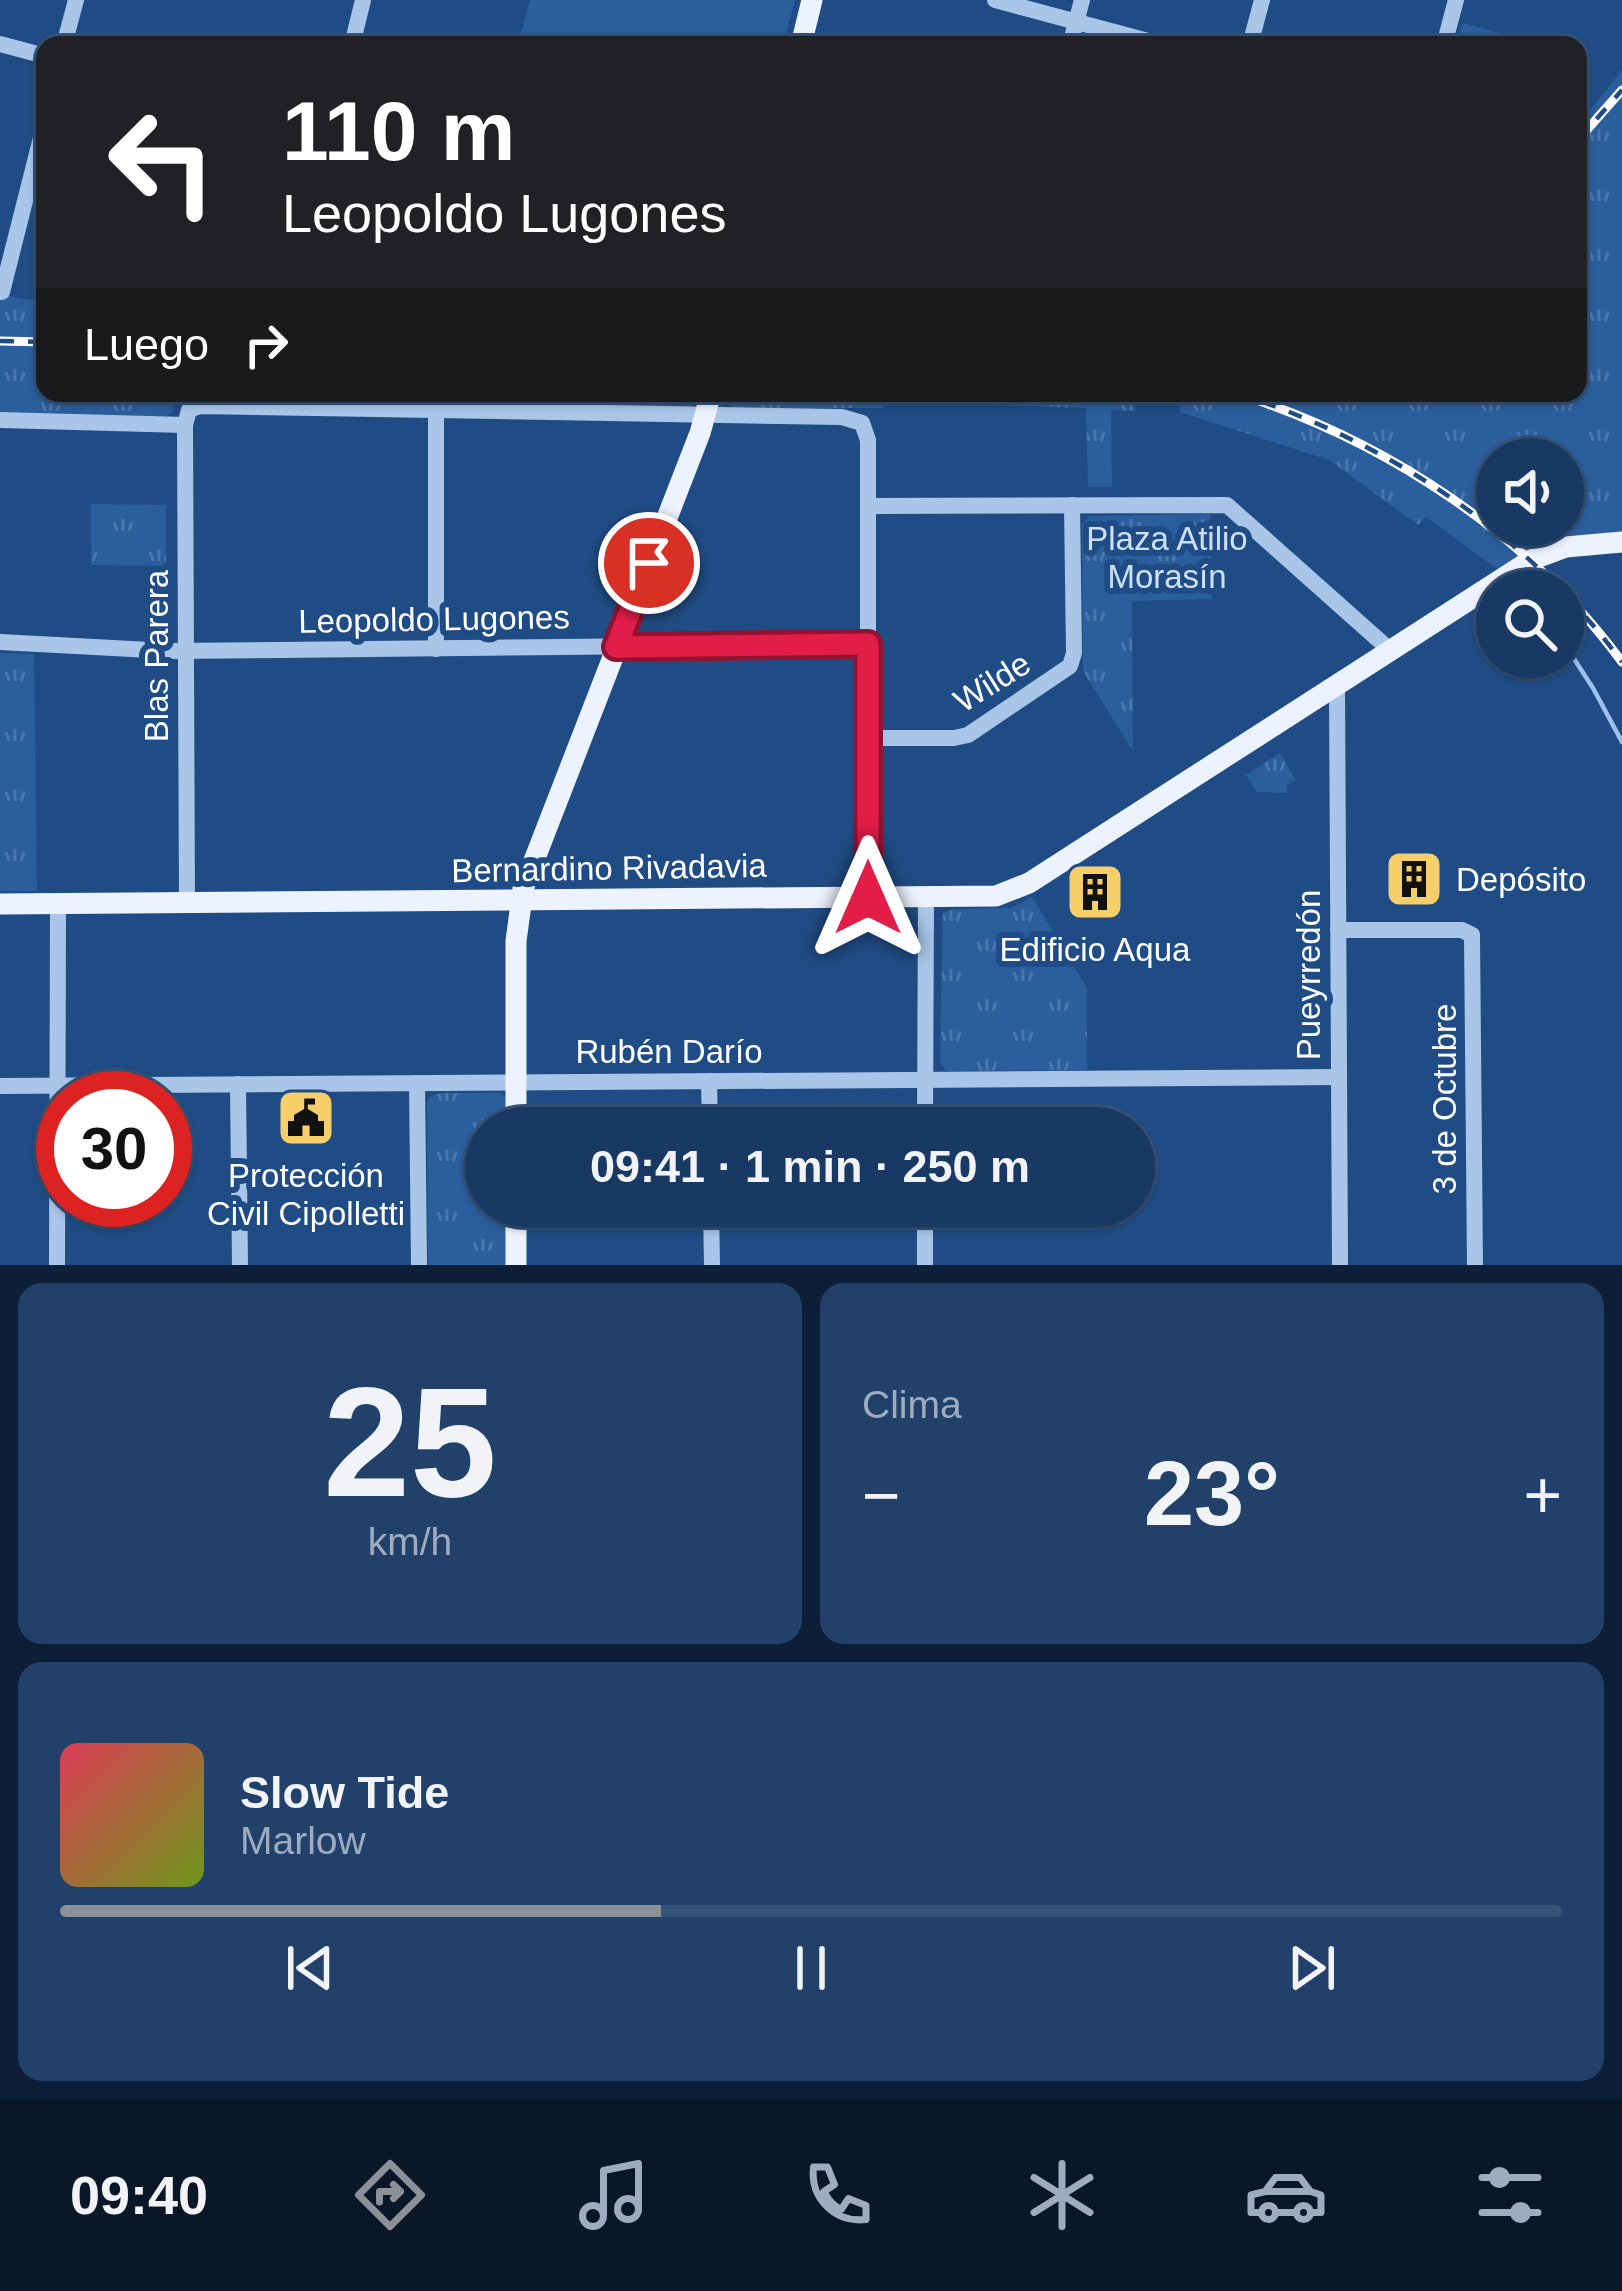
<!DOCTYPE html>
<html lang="es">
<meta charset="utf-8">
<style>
body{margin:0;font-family:Arial,sans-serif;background:#21406a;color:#f1f3f6;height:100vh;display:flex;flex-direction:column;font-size:45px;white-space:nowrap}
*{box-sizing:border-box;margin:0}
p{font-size:39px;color:#9facbf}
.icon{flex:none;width:66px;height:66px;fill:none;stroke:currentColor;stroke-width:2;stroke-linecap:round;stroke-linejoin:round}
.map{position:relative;height:1265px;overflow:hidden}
.side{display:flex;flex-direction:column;gap:18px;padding:18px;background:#0d1f37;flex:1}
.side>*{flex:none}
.banner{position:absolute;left:36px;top:36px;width:1551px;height:366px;border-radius:24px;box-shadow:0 3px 9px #0004,0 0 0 3px #365378;background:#202124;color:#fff;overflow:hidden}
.controls{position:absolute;left:1476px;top:438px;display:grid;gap:24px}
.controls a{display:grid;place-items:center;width:108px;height:108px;border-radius:50%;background:#183964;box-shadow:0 3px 9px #0004,0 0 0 3px #365378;font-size:60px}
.speed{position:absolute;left:36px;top:1071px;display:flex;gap:24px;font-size:60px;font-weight:700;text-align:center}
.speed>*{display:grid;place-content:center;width:156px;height:156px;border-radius:50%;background:#183964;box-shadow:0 3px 9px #0004,0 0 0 3px #365378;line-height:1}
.speed .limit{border:18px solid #d22;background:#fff;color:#111}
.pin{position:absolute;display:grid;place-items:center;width:102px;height:102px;color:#fff;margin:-51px;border:6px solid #fff;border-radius:50%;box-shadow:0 3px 12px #0007}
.me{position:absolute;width:132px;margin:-66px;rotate:0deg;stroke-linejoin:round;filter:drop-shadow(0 0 9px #0008)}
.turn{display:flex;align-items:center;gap:42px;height:252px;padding:0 48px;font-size:54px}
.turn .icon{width:156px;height:156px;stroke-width:2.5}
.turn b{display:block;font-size:84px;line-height:102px}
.then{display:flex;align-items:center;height:114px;padding:0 48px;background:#0003;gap:24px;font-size:45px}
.big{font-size:90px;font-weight:700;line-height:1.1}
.side .card{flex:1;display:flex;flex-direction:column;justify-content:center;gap:18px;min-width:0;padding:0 42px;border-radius:24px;background:#21406a}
.side .dial{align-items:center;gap:0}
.dial b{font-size:156px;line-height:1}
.song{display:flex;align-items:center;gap:36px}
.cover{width:144px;height:144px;border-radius:18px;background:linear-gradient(135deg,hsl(350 70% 55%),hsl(80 70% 35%))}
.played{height:12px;border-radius:6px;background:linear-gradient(90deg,#8c9099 40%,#365378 40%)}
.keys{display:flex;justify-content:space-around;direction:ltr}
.heat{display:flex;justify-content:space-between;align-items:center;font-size:66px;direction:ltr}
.side .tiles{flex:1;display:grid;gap:18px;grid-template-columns:1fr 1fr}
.card:last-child{grid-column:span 2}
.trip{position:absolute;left:465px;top:1107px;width:690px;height:120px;border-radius:60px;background:#183964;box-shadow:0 3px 9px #0004,0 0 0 3px #365378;font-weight:700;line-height:120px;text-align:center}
.tab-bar{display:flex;height:192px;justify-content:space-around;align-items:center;background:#0a1728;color:#9facbf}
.tab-bar .icon{width:84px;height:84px}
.tab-bar .on{color:#8c9099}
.tab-bar b{font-size:54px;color:#f1f3f6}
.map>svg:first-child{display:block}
.grass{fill:url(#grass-tufts);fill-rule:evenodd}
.pitch{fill:#2a5e9d}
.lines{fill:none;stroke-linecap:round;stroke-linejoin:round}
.stream{stroke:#9dc1eb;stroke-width:4.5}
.minor{stroke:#a9c6e9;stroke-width:16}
.major{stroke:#edf3fe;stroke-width:21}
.rail-casing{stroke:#fff;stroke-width:9}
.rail{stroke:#204c85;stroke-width:4.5;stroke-dasharray:14;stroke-linecap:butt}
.route-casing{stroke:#92132f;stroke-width:30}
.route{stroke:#e11d48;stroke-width:21}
.labels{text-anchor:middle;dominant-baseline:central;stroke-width:12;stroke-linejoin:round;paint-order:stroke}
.park-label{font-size:33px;fill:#cee0f7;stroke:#204c85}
.street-label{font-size:33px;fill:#fff;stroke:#204c85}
.poi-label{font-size:33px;fill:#fff;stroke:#204c85}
</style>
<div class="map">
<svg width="1622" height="1265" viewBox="0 0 1622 1265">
<defs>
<pattern id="grass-tufts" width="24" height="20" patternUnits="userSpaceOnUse" patternTransform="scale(3)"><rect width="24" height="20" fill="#2a5e9d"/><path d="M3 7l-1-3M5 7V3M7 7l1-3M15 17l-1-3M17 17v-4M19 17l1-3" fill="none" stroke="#4a76ac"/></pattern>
</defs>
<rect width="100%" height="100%" fill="#204c85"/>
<g class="grass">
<polygon points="1462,23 1466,24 1545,45 1456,45"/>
<path d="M 1622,70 L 1622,535 L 1500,571 L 1426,517 L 1418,525 L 1329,460 L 1180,412 L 1179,403 L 1136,393 L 1135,411 L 1111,410 L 1112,487 L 1088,487 L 1086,408 L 991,405 L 990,397 L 968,397 L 967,403 L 884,404 L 883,408 L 736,408 C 728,406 724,401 722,393 L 1578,393 L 1578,126 ZM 1497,459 L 1563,459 L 1563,525 L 1497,525 Z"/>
<polygon points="0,294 23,299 45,300 45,393 701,393 697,403 687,407 174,396 173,411 166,417 0,412"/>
<polygon points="91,504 166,505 166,566 91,565"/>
<polygon points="1210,514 1212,599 1132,601 1133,751 1083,671 1082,524 1090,516"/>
<polygon points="0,653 34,654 37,891 0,891"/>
<polygon points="1280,753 1296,780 1287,785 1287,793 1257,792 1246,775"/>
<polygon points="1032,897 1087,988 1087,1070 946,1071 940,1062 943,913 953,909 1011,908"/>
<polygon points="441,1093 500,1093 506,1097 508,1128 486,1128 486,1206 508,1206 508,1265 428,1265 427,1102 431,1096"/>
</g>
<polygon class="pitch" points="530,0 795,0 783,45 518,45"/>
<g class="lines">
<polyline class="stream" points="1563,642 1593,688 1622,742"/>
<g class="minor">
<polyline points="995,0 1163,45"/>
<polyline points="0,44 45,56"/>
<polyline points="64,45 76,0"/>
<polyline points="352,45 363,0"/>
<polyline points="1070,45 1082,0"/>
<polyline points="1250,45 1262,0"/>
<polyline points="1444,45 1456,0"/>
<polyline points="2,292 45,122"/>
<polyline points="0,420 185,425"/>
<polyline points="868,506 1227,505 1391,651"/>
<polyline points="0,642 169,651 868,644"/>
<polyline points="436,649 436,409"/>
<polyline points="1337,686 1340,1265"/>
<polyline points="868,738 954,738 968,735 1070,666 1074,653 1072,505"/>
<polyline points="187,903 185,425 189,410 200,406 842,417 862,423 868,440 868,898"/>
<polyline points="1338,930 1462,930 1472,935 1475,1265"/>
<polyline points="709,1081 710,1128"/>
<polyline points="417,1083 419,1265"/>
<polyline points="238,1084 240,1265"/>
<polyline points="0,1086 1339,1077"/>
<polyline points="925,1128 926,898"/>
<polyline points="711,1206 712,1265"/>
<polyline points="57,1265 58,904"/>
<polyline points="925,1265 925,1206"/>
</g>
<g class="major">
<polyline points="801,45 812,0"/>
<polyline points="0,904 996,896 1029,883 1531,560 1566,547 1622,542"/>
<polyline points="516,1128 516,941 523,889 700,433 711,393"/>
<polyline points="516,1206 516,1265"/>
</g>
<defs>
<g id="rail">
<polyline points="1578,140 1622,90"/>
<polyline points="0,341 45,342"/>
<path d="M 1236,393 C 1387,441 1528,534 1622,662"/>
</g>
</defs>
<use href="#rail" class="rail-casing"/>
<use href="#rail" class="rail"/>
</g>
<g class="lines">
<defs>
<polyline id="route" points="649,563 616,647 868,644 868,898"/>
</defs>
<use href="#route" class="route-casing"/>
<use href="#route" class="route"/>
</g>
<defs>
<symbol id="building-square" viewBox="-11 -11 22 22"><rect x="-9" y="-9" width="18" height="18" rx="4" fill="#f6ce6a" stroke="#204c85"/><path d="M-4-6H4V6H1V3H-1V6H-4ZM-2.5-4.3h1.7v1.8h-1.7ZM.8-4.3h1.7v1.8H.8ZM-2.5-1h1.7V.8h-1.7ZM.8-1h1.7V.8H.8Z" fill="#111"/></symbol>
<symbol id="civic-square" viewBox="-11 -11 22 22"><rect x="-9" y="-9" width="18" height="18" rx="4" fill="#f6ce6a" stroke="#204c85"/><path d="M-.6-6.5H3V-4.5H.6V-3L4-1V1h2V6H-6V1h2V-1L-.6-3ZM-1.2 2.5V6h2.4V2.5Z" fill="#111"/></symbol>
</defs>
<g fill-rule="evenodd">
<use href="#building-square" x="1381" y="846" width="66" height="66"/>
<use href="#building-square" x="1062" y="859" width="66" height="66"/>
<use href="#civic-square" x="273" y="1085" width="66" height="66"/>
</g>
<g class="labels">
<g class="park-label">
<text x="1167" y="538">Plaza Atilio<tspan x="1167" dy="38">Morasín</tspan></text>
</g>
<g class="street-label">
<text transform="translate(434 619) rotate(-1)">Leopoldo Lugones</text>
<text transform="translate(156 656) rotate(-90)">Blas Parera</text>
<text transform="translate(992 682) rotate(-32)">Wilde</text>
<text transform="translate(609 868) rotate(-1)">Bernardino Rivadavia</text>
<text transform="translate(1308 975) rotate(-90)">Pueyrredón</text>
<text x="669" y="1051">Rubén Darío</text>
<text transform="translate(1444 1099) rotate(-90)">3 de Octubre</text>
</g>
<g class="poi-label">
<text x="1456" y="879" text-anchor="start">Depósito</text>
<text x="1095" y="949">Edificio Aqua</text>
<text x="306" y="1175">Protección<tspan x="306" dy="38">Civil Cipolletti</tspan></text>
</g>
</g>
</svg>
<div class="controls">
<a><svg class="icon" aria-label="sound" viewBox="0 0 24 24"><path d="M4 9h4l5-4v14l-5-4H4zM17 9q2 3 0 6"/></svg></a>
<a><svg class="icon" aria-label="search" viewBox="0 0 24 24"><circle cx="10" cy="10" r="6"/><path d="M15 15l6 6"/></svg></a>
</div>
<div class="speed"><div class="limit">30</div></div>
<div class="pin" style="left:649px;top:563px;background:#d93025"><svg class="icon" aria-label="arrive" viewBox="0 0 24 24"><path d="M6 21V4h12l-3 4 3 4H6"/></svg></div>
<svg class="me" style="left:868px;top:898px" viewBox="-20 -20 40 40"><path d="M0-17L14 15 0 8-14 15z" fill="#e11d48" stroke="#fff" stroke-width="4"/></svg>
<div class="trip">09:41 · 1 min · 250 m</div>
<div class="banner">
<div class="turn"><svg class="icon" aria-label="left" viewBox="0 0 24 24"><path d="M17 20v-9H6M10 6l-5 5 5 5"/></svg><div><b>110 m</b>Leopoldo Lugones</div></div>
<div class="then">Luego<svg class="icon" aria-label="right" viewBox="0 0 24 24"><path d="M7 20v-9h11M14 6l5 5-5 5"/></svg></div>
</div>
</div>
<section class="side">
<div class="tiles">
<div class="card dial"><b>25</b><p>km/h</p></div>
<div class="card"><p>Clima</p>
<div class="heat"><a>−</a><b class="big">23°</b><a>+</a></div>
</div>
<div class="card">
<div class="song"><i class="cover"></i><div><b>Slow Tide</b><p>Marlow</p></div></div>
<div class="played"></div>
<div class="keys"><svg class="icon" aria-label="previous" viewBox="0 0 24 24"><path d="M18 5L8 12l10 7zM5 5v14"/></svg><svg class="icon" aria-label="pause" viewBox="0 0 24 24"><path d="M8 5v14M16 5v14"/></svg><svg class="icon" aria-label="next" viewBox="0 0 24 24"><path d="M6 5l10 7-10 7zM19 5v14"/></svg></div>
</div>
</div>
</section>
<nav class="tab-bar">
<b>09:40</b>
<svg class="icon on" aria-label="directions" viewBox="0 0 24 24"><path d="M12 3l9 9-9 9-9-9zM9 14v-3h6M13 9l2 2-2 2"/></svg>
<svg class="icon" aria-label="music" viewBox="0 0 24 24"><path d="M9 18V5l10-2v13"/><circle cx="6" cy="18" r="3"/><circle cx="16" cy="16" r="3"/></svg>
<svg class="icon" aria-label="phone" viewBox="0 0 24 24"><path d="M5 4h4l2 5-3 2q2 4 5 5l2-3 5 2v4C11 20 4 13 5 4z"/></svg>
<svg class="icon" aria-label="climate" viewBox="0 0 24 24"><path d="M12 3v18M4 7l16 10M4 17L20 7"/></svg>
<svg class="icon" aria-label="car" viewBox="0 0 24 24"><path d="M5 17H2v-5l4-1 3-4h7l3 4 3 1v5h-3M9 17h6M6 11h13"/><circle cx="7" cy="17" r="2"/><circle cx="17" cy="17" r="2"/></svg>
<svg class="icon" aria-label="filters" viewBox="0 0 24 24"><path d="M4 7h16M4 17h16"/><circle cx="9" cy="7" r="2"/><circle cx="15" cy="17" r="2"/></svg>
</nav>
